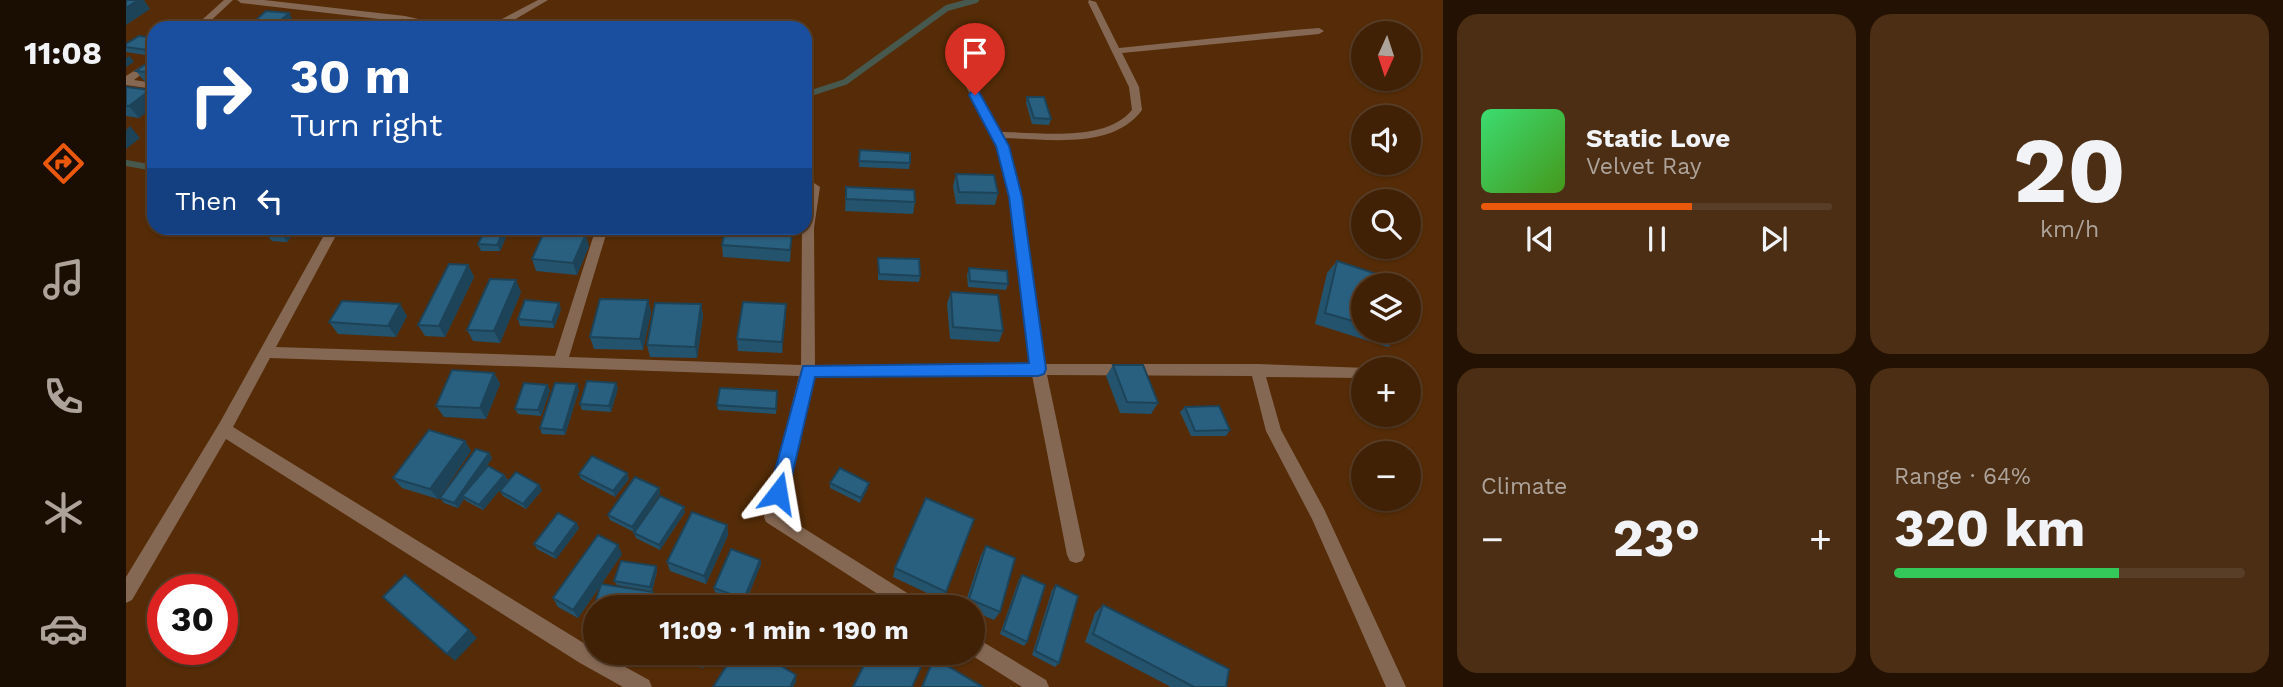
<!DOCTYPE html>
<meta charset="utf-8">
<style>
body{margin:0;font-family:"Work Sans",sans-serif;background:#4b2e13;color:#f1f3f6;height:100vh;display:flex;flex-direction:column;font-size:26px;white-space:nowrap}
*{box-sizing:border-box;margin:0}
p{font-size:23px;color:#aea39a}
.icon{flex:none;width:38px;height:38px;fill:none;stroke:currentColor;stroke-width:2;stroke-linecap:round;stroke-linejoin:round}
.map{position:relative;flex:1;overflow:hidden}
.side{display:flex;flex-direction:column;gap:14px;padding:14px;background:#231203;width:840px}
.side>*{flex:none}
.banner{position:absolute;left:21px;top:21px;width:665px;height:214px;border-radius:21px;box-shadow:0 2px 5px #0004,0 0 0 2px #593e27;background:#1a4fa0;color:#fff;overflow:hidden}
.needle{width:46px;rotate:183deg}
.controls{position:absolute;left:1225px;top:21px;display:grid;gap:14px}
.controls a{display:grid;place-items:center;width:70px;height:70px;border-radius:50%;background:#402105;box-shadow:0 2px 5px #0004,0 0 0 2px #593e27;font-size:35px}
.speed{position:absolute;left:21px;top:574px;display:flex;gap:14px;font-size:35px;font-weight:700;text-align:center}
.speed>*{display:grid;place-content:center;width:91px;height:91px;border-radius:50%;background:#402105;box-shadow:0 2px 5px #0004,0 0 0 2px #593e27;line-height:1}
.speed .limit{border:10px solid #d22;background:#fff;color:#111}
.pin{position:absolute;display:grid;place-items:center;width:60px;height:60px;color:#fff;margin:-72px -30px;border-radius:50% 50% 50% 0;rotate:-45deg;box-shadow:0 0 7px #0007}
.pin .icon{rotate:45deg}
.me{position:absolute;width:77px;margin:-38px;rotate:14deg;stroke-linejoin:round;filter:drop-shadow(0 0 5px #0008)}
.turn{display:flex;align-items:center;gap:24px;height:147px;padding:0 28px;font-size:32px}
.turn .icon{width:91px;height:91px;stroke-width:2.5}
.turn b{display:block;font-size:49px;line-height:60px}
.then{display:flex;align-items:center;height:66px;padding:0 28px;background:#0003;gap:14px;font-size:26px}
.big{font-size:52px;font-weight:700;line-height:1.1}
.side .widget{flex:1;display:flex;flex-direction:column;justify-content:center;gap:10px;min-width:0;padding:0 24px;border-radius:21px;background:#4b2e13}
.side .dial{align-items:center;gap:0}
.dial b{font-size:91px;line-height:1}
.song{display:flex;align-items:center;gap:21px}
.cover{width:84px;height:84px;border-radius:10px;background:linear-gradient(135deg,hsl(140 70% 55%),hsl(100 70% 35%))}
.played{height:7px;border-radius:4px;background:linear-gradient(90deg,#ea580c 60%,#593e27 60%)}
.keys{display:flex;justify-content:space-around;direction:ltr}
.heat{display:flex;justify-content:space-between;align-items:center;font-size:38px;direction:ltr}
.charge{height:10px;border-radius:5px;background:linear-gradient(90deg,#34c759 64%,#593e27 0)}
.side .tiles{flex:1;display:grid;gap:14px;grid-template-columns:repeat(2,1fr)}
.trip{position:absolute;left:457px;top:595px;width:402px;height:70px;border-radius:35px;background:#402105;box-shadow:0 2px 5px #0004,0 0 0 2px #593e27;font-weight:700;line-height:70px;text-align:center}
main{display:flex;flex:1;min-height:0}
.tabs{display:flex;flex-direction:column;width:126px;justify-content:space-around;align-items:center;background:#1a0d02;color:#aea39a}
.tabs .icon{width:49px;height:49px}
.tabs .current{color:#ea580c}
.tabs b{font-size:32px;color:#f1f3f6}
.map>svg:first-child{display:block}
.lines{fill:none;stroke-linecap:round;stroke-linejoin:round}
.stream{stroke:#47584e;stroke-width:6}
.street{fill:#856853;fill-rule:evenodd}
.wall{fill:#24536d}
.shaded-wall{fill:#1d4359}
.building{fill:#2a607f;stroke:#1d4359;stroke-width:2}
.route{fill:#1a73e8;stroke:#114b97;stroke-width:2}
</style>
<main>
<nav class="tabs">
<b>11:08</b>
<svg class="icon current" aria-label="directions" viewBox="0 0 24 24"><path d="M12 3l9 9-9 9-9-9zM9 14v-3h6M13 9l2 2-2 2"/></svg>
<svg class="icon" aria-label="music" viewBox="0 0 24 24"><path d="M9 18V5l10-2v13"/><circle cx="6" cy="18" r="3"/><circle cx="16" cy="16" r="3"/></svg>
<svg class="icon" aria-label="phone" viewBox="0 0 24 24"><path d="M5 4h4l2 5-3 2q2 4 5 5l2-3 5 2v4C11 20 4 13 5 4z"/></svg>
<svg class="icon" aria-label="climate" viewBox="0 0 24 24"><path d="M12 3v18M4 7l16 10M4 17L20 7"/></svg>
<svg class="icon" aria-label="car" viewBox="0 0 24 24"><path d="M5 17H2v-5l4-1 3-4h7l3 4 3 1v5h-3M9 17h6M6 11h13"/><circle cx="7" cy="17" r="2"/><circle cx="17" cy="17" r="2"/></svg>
</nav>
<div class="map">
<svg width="1317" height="687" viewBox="0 0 1317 687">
<rect width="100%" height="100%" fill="#552c07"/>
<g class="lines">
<g class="stream">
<polyline points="679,95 719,82 821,8 850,0"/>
<polyline points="0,163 28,168"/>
</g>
<g class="street">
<polygon points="98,0 107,0 77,28 67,28"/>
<polygon points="111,0 138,0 279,16 319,25 376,19 412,0 422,0 381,24 341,28 308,28 279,22 115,3"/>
<path d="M 963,0 L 970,2 L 993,48 L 1168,30 L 1193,28 L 1198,31 L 1193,34 L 996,53 L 1013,87 L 1016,110 C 987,150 922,139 877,138 L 896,197 L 918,364 L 1131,364 L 1242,368 L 1237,369 L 1237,378 L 1140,377 L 1155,430 L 1198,509 L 1280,687 L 1260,687 L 1186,519 L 1140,431 L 1126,376 L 921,375 L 959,555 L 956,561 L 950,563 L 944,561 L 941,555 L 906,375 L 688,377 L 655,514 L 794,601 L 797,607 L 772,607 L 640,522 L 638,517 L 673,376 L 144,358 L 107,427 L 469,650 L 469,653 L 474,653 L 523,680 L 526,687 L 497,687 L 454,663 L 100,439 L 6,600 L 0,603 L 0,577 L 93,424 L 202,228 L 214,228 L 150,347 L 429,356 L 470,228 L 482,228 L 443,357 L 675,365 L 676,228 L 679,228 L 682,187 L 688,183 L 694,187 L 688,228 L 689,365 L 904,364 L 884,197 L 871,146 L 823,54 L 828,51 L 833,54 L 874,132 C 913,132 979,143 1006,110 L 1003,87 L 962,2 Z"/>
<polygon points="28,58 28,65 8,80 28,83 28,89 0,85 0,76"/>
<polygon points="847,636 920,680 923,687 896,687 842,653 847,653"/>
</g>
</g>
<g class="wall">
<polygon points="13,36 26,56 0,52 0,44"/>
<polygon points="28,58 28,84 19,82 10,71"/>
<polygon points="0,87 28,95 28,106 13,118 0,116"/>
<polygon points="901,97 925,119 923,125 906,124 900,103"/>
<polygon points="734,150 784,163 783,169 733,167"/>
<polygon points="830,174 872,193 869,205 830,204 827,186"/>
<polygon points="720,187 789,202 787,214 719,211"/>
<polygon points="147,228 172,228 161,242 146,241 141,235"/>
<polygon points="384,228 374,251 355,251 352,244"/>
<polygon points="387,228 430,228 429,231 463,246 451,275 410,271 406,259 417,235 390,235"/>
<polygon points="666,234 664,262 597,257 596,245"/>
<polygon points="752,258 794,276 793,282 752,280"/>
<polygon points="1211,261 1237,285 1237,331 1274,331 1274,335 1262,347 1189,324 1201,273"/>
<polygon points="342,265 348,277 319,337 299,336 292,325"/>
<polygon points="843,268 882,284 880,290 842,287 841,275"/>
<polygon points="395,292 374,343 347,341 341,330"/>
<polygon points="825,292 877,331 873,342 824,339 821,304"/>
<polygon points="522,300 525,312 517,350 468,349 464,337"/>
<polygon points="575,304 577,316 571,358 524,357 521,345"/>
<polygon points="660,304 656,353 612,351 611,339"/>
<polygon points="435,309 428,328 394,326 392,319"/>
<polygon points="281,316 270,337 212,334 203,322"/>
<polygon points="987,365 1032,403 1025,414 994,413 980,376"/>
<polygon points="368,373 374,384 360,419 318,417 310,406"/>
<polygon points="421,385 424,390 415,416 392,414 389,409"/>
<polygon points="492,388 485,412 456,410 454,404"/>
<polygon points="453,390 439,435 416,434 414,428"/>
<polygon points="651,391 650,414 592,410 591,405"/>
<polygon points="1059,407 1104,430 1100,436 1065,436 1054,412"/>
<polygon points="339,441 345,451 312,499 276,488 267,478"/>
<polygon points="363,453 366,458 356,473 378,475 382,480 357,510 340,501 338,499 332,508 318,503 314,498"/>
<polygon points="453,474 503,479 489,497 455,479"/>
<polygon points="704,483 743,483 742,488 734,503 704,488"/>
<polygon points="533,488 534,493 508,532 484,520 482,515"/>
<polygon points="416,490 400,509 377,496 374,491"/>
<polygon points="559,512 534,550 510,538 508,533"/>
<polygon points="450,523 453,528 430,559 411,549 408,544"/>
<polygon points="601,525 602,535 580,584 544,571 541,562"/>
<polygon points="860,546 874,612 868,620 847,611 847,607 838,607 855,555"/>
<polygon points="496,554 452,618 432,607 427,598"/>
<polygon points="634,560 635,564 619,604 589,592 588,588"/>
<polygon points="530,566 531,571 526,591 491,585 488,581"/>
<polygon points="769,568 820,592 816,600 767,577"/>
<polygon points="896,575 901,642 898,646 874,634 893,579"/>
<polygon points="475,584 527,592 531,601 529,607 469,607 469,649 463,648 458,640"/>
<polygon points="930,585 933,663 929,667 906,655 926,590"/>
<polygon points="977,605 1100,687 1045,687 959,642 969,613"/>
<polygon points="495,653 517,653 516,656"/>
<polygon points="521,653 581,653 578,668 524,660"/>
</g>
<g class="shaded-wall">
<polygon points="12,0 18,0 24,9 0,25 0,8"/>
<polygon points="163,13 169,24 165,28 146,28"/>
<polygon points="28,45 28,54 26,56 21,50"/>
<polygon points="4,56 8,62 0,67 0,58"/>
<polygon points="24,90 28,95 28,106 13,118 3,106"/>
<polygon points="4,126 14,138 0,149 0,130"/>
<polygon points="163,228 172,228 161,242 157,236"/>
<polygon points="379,228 384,228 374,251 371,245"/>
<polygon points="460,234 463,246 451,275 447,263"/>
<polygon points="342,265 348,277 319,337 313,326"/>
<polygon points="390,280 395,292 374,343 368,331"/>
<polygon points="522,300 525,312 517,350 514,339"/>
<polygon points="433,303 435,309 428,328 426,322"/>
<polygon points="274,304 281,316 270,337 262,326"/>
<polygon points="575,304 577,316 571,358 569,347"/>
<polygon points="660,304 660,315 656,353 656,342"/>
<polygon points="368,373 374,384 360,419 354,408"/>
<polygon points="490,383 492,388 485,412 483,406"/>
<polygon points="451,384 453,390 439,435 437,430"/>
<polygon points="421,385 424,390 415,416 412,410"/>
<polygon points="339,441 345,451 312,499 304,489"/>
<polygon points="363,453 366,458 339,498 336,496 338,499 332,508 328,503"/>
<polygon points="501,473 503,479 489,497 487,491"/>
<polygon points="378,475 382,480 357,510 353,505"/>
<polygon points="743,483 742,488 734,503 735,498"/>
<polygon points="413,485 416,490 400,509 397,504"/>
<polygon points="533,488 534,493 508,532 506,527"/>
<polygon points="558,507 559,512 534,550 533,545"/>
<polygon points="450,523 453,528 430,559 427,554"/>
<polygon points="601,525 602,535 580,584 578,576"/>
<polygon points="492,545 496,554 452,618 447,610"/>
<polygon points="634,560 635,564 619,604 618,599"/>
<polygon points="530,566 531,571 526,591 524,587"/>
<polygon points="527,592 531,601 529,607 523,607"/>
<polygon points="343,630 351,638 329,661 321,654"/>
<polygon points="578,653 581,653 578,668 576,661"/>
<polygon points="670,675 670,682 667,687 664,687"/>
</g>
<g class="building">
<polygon points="0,0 12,0 0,8"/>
<polygon points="140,11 163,13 146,28 121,28"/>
<polygon points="252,26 267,27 266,28 250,28"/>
<polygon points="13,36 28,38 28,45 21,50 0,47 0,44"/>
<polygon points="28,58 28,73 10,71"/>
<polygon points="0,87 24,90 3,106 0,106"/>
<polygon points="901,97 918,97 925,119 908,118"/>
<polygon points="734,150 784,153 784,163 733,161"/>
<polygon points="830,174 868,175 872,193 833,192"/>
<polygon points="720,187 788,190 789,202 720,199"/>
<polygon points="147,228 163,228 157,236 141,235"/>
<polygon points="360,228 379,228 371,245 352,244"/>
<polygon points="419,230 460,234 447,263 406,259"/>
<polygon points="599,230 666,234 664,250 596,245"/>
<polygon points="752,258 793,259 794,276 753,274"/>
<polygon points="1211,261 1278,283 1277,285 1237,285 1237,324 1199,313"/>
<polygon points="323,264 342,265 313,326 292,325"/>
<polygon points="843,268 881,271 882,284 844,281"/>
<polygon points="364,279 390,280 368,331 341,330"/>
<polygon points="825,292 872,295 877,331 827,327"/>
<polygon points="474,299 522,300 514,339 464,337"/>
<polygon points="399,300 433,303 426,322 392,319"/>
<polygon points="216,301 274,304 262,326 203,322"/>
<polygon points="617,302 660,304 656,342 611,339"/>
<polygon points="529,303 575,304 569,347 521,345"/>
<polygon points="1259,331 1274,331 1274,335"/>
<polygon points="987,365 1017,365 1032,403 1001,402"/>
<polygon points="326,370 368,373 354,408 310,406"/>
<polygon points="461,381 490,383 483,406 454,404"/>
<polygon points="398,383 421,385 412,410 389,409"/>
<polygon points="429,383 451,384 437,430 414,428"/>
<polygon points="594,388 651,391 650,409 591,405"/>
<polygon points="1093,406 1104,430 1069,431 1059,407"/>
<polygon points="303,430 339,441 304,489 267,478"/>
<polygon points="350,449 363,453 328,503 314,498"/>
<polygon points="466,456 501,473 487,491 453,474"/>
<polygon points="362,466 378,475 353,505 336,496"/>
<polygon points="714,468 743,483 735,498 704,483"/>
<polygon points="390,472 413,485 397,504 374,491"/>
<polygon points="509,477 533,488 506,527 482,515"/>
<polygon points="534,496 558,507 533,545 508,533"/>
<polygon points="800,498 848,519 820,592 769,568"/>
<polygon points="566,512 601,525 578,576 541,562"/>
<polygon points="432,513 450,523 427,554 408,544"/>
<polygon points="472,535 492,545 447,610 427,598"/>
<polygon points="860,546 889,558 874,612 843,599"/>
<polygon points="605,549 634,560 618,599 588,588"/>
<polygon points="495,561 530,566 524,587 488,581"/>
<polygon points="279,575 343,630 321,654 257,597"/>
<polygon points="896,575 919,585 901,642 877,630"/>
<polygon points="475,584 527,592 523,607 469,607 469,642 458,640"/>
<polygon points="930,585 952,596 933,663 909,651"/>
<polygon points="536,597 588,605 588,607 533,607"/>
<polygon points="977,605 1103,669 1100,687 1068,687 967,634"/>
<polygon points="525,653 578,653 576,661"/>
<polygon points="609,653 634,653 670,675 664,687 587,687"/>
<polygon points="744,653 790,653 799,658 786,687 727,687"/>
<polygon points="808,658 857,687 796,687"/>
</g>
<polygon class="route" points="845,92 853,92 883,146 896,197 920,369 918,374 912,376 689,377 662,493 659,499 652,501 646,499 643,493 677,366 903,363 883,197 870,146 843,95"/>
</svg>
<div class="controls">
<a><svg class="needle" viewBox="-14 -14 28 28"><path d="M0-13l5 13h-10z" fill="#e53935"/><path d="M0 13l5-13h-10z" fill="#aea39a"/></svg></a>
<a><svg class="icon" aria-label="sound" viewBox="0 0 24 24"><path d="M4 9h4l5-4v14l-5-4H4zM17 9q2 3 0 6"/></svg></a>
<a><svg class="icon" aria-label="search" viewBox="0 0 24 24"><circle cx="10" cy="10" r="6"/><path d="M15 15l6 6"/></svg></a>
<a><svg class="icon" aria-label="layers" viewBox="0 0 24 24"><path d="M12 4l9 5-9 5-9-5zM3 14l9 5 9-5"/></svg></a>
<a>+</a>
<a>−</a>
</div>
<div class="speed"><div class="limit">30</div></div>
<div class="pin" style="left:849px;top:95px;background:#d93025"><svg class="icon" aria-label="arrive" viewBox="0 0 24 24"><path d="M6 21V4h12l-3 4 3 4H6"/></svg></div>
<svg class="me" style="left:652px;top:493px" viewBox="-20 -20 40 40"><path d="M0-17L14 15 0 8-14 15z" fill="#1a73e8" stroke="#fff" stroke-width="4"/></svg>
<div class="trip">11:09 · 1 min · 190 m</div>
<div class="banner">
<div class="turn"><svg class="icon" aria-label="right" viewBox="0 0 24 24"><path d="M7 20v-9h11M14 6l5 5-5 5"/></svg><div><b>30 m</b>Turn right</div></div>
<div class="then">Then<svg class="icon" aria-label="left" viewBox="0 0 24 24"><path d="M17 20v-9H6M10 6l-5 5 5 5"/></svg></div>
</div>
</div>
<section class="side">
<div class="tiles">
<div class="widget">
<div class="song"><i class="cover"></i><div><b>Static Love</b><p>Velvet Ray</p></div></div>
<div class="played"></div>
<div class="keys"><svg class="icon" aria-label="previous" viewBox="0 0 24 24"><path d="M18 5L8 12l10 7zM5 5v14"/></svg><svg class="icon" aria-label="pause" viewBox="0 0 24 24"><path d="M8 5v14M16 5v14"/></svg><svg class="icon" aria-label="next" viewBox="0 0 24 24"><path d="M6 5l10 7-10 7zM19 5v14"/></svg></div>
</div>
<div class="widget dial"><b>20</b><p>km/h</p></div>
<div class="widget"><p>Climate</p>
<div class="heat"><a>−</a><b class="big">23°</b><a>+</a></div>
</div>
<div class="widget"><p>Range · 64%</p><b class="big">320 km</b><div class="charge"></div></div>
</div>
</section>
</main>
